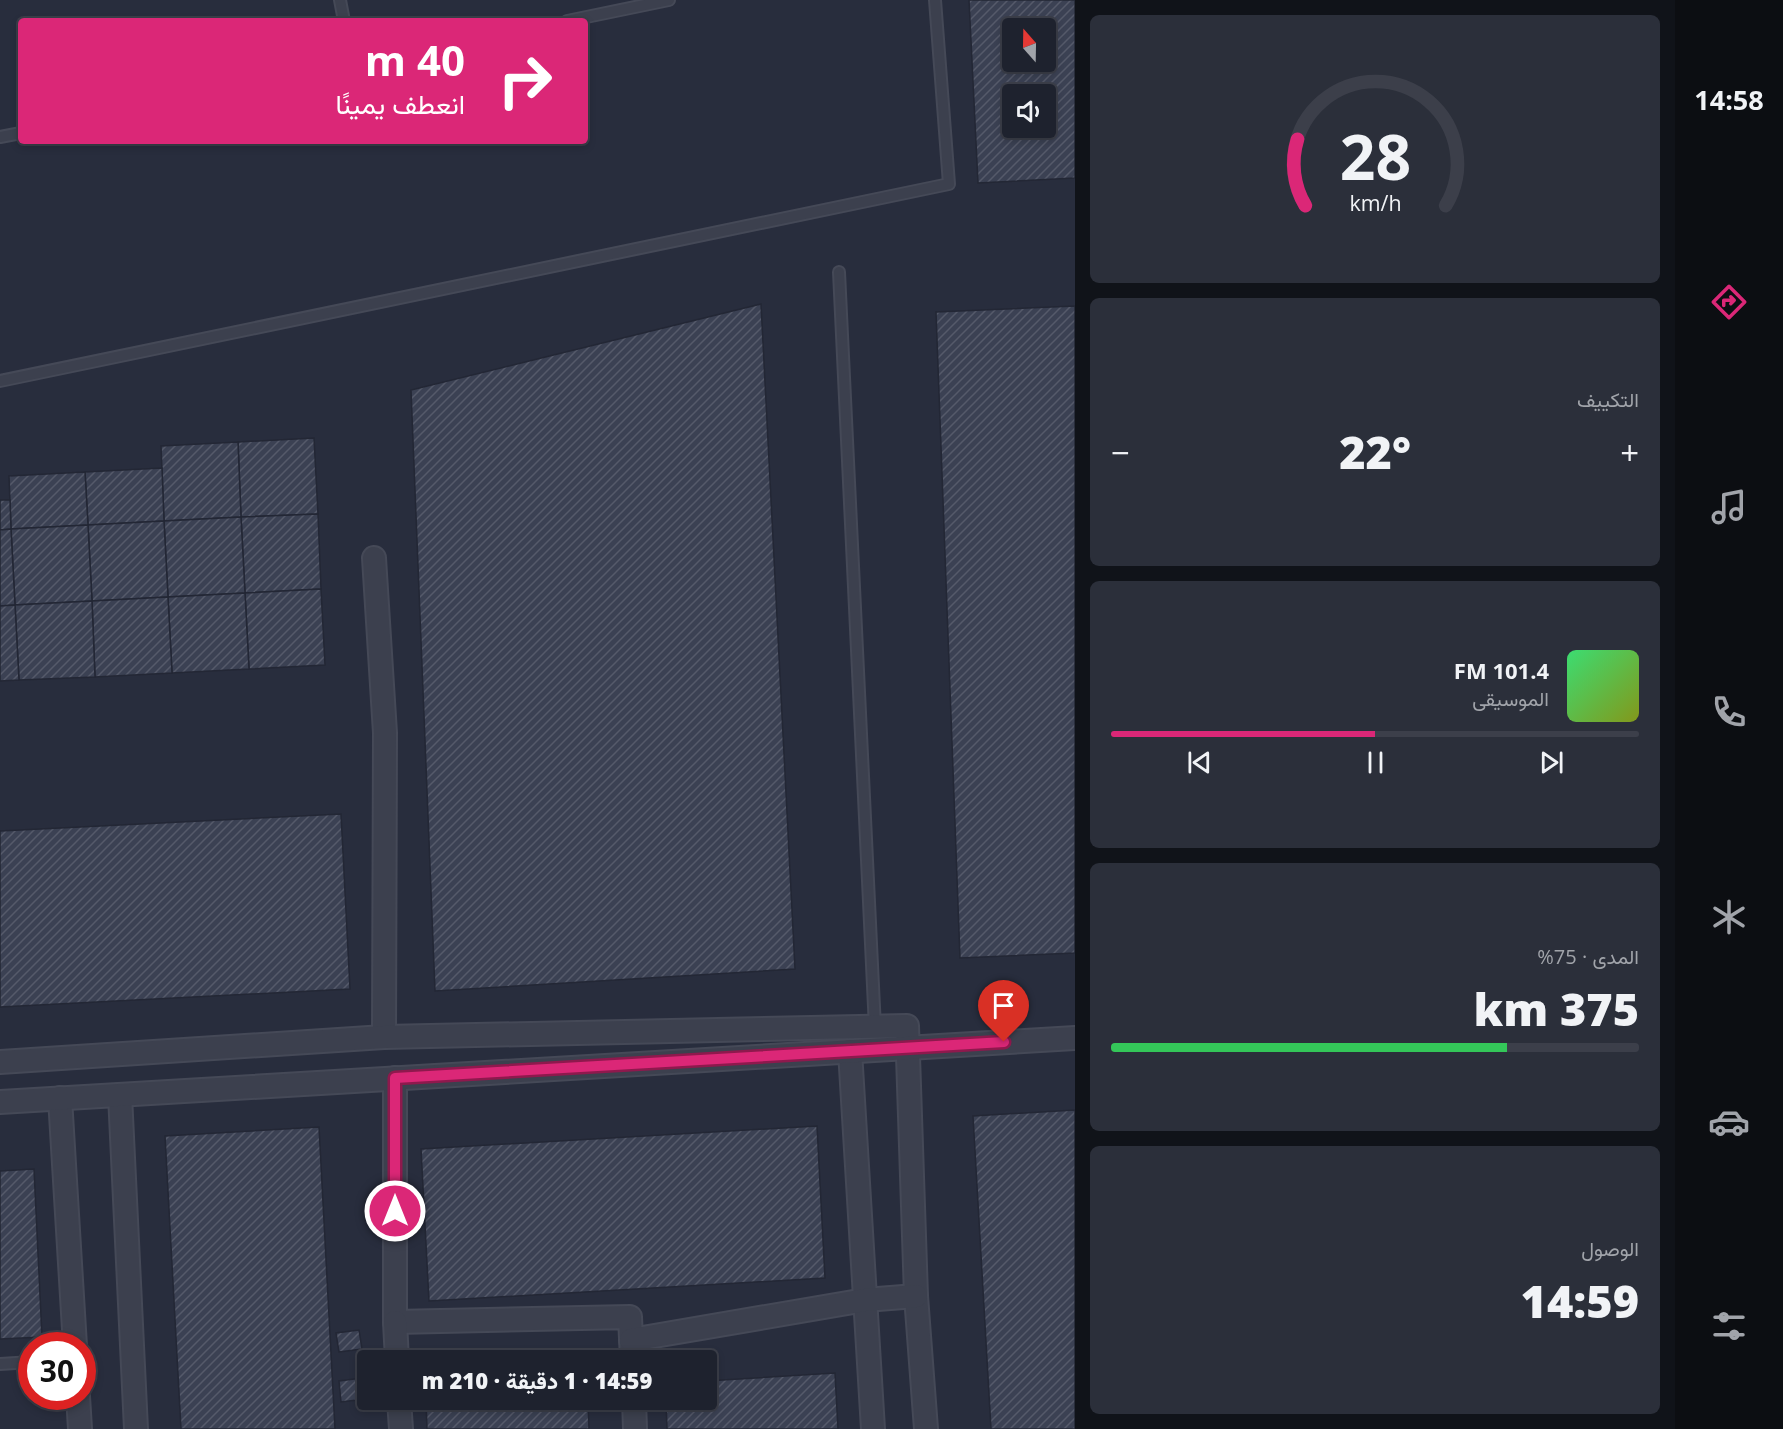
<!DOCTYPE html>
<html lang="ar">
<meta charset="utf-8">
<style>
body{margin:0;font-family:"Open Sans",Vazirmatn,sans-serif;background:#2b2f3a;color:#f1f3f6;direction:rtl;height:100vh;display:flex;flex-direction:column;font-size:22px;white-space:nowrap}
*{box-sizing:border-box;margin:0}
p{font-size:20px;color:#a1a4aa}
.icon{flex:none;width:33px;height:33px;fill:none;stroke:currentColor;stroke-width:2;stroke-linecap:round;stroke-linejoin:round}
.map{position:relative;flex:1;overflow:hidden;direction:ltr}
.drawer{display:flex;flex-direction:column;gap:15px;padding:15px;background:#101319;width:600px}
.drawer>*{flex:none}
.hud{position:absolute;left:18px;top:18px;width:570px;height:126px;border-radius:6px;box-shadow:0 3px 9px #0003,0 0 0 2px #3c3f4a;direction:rtl;background:#db2777;color:#fff;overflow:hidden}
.needle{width:39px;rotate:340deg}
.fabs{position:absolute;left:1002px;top:18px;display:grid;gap:12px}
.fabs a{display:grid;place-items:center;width:54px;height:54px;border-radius:6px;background:#1e222e;box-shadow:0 3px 9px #0003,0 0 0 2px #3c3f4a;font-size:30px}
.speed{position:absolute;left:18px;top:1332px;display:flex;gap:12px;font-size:30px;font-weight:700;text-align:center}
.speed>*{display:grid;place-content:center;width:78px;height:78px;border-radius:50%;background:#1e222e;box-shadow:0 3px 9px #0003,0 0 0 2px #3c3f4a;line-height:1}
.speed .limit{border:9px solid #d22;background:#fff;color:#111}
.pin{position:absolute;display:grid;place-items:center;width:51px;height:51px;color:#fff;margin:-62px -26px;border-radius:50% 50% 50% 0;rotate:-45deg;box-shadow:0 0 6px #0007}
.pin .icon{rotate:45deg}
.me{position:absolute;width:66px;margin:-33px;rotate:0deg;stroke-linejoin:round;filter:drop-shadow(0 0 4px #0008)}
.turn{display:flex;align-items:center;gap:21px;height:126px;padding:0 24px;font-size:27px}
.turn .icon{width:78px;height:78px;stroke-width:2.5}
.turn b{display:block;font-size:42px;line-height:51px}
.big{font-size:45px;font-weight:800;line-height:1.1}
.drawer .widget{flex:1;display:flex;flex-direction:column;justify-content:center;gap:9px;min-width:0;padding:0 21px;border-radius:9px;background:#2b2f3a}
.drawer .dial{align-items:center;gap:0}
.dial svg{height:156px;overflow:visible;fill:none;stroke:#3c3f4a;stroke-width:7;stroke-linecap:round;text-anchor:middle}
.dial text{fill:#f1f3f6;stroke:none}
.song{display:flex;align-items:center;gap:18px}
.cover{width:72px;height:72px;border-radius:9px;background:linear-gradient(135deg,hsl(140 70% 55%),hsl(70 70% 35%))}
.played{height:6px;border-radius:3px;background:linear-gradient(90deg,#db2777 50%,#3c3f4a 50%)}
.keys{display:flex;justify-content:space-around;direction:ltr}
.heat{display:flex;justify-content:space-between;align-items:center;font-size:33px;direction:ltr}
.charge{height:9px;border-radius:4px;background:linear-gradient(90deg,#34c759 75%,#3c3f4a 0)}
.trip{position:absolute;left:357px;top:1350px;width:360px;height:60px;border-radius:6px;background:#1e222e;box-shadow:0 3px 9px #0003,0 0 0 2px #3c3f4a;font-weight:800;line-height:60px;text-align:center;direction:rtl}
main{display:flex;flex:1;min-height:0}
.tab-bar{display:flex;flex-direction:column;width:108px;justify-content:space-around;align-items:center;background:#0c0e12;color:#a1a4aa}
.tab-bar .icon{width:42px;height:42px}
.tab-bar .active{color:#db2777}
.tab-bar b{font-size:27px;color:#f1f3f6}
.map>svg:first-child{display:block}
.building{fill:url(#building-hatch);stroke:#232735;stroke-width:1.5;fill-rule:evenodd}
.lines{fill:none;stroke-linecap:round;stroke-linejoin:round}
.service-casing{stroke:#454957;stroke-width:14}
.minor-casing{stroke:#454957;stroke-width:26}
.service{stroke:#3c404e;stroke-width:10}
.minor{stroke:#3c404e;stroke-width:22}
.route-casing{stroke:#8e194d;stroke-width:15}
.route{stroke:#db2777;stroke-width:10}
</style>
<main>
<nav class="tab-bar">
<b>14:58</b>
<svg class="icon active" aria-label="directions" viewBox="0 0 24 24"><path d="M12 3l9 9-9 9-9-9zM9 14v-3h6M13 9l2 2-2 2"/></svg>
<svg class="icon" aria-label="music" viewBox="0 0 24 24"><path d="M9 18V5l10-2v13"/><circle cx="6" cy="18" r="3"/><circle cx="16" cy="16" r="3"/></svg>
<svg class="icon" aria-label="phone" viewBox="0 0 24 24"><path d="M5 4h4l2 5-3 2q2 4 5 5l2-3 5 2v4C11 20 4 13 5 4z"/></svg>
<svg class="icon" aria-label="climate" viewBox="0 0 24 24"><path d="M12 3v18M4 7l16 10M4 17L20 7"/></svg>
<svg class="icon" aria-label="car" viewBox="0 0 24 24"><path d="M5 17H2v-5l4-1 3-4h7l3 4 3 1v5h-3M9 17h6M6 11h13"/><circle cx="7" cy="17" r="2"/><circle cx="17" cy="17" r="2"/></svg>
<svg class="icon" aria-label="filters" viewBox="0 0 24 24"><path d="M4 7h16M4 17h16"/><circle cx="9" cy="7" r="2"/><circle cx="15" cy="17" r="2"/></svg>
</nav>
<section class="drawer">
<div class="widget dial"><svg viewBox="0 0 100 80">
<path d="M14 69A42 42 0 1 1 86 69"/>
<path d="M14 69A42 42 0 0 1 10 35" stroke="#db2777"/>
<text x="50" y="56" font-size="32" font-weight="700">28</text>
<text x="50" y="72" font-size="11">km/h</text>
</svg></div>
<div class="widget"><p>التكييف</p>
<div class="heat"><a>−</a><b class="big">22°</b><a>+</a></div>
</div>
<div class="widget">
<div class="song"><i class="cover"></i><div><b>101.4 FM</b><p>الموسيقى</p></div></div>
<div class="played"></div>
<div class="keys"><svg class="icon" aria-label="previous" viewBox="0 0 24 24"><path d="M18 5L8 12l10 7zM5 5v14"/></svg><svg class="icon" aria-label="pause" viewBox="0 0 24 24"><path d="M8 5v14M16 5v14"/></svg><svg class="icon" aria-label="next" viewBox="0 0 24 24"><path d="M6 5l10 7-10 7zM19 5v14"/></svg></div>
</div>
<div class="widget"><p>المدى · 75%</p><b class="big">375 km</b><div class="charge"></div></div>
<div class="widget"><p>الوصول</p><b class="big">14:59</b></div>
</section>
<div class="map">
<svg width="1075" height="1429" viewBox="0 0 1075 1429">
<defs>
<pattern id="building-hatch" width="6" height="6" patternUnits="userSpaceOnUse" patternTransform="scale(1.5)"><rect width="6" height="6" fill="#3b4153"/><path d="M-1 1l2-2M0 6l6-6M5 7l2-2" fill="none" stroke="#555a6a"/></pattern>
</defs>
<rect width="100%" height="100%" fill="#282d3d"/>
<g class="building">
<path d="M 969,0 L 1075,0 L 1075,178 L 978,183 ZM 1012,28 L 1046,28 L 1046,62 L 1012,62 ZM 1012,94 L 1046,94 L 1046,128 L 1012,128 Z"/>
<polygon points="761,304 795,969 435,991 411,390"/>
<polygon points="1075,306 1075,953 960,958 936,312"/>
<polygon points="314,438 318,514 241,517 238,442"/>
<polygon points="238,442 241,517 164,521 161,446"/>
<polygon points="162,468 164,521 88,525 85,472"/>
<polygon points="85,472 88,525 11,529 9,476"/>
<polygon points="0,500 10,500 11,529 0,530"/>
<polygon points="318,514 321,589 245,593 241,517"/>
<polygon points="241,517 245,593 168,597 164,521"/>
<polygon points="164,521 168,597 92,601 88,525"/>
<polygon points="88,525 92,601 15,605 11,529"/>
<polygon points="11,529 15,605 0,606 0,530"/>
<polygon points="321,589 325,665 249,669 245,593"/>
<polygon points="245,593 249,669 172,673 168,597"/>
<polygon points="168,597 172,673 95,677 92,601"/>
<polygon points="92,601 95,677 19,680 15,605"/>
<polygon points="15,605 19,680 0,681 0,606"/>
<polygon points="341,814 350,989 0,1007 0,831"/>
<polygon points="1075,1110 1075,1429 991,1429 973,1116"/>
<polygon points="817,1126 825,1278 429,1301 421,1149"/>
<polygon points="319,1127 335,1429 181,1429 165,1136"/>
<polygon points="34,1169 42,1337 0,1339 0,1171"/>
<polygon points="359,1330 362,1349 339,1352 336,1333"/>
<polygon points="835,1373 838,1429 667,1429 666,1400 706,1400 706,1381"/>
<polygon points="362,1378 365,1399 341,1402 339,1381"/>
<polygon points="426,1400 588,1400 589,1429 427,1429"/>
</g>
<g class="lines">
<defs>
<g id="service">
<polyline points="340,0 344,21"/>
<polyline points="567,21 669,0"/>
<polyline points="0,137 21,133"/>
<polyline points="839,272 875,1028"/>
<polyline points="0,381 949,184 935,0"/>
<polyline points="0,1364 32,1362"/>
</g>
<g id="minor">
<polyline points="374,558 385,733 384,1037"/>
<polyline points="850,1051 873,1429"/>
<polyline points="0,1062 384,1037 907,1026 916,1296 926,1429"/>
<polyline points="395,1078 395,1322 630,1317 632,1360"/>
<polyline points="120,1095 136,1429"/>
<polyline points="60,1098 75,1346"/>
<polyline points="0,1102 1075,1038"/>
<polyline points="395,1322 397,1360"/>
<polyline points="631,1340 865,1300 916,1296"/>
<polyline points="78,1396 80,1429"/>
<polyline points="399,1400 401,1429"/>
<polyline points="634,1400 635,1429"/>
</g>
</defs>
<use href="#service" class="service-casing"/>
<use href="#minor" class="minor-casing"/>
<use href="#service" class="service"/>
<use href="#minor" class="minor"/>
</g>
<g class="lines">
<defs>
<polyline id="route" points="395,1211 395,1078 1004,1042"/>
</defs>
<use href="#route" class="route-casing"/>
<use href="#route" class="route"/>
</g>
</svg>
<div class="fabs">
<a><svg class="needle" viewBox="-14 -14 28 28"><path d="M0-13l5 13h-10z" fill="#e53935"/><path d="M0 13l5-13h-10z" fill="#a1a4aa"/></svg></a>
<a><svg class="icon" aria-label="sound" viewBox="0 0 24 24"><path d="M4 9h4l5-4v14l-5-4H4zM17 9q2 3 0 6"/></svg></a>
</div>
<div class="speed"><div class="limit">30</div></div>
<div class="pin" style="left:1004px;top:1042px;background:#d93025"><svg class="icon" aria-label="arrive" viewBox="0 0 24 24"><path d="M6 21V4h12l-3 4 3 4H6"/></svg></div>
<svg class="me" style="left:395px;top:1211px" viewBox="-20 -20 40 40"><circle r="17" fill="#db2777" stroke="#fff" stroke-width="3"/><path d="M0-11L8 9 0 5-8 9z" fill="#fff"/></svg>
<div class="trip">14:59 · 1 دقيقة · 210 m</div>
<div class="hud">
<div class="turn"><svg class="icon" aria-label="right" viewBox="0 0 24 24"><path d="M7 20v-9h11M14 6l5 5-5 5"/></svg><div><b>40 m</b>انعطف يمينًا</div></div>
</div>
</div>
</main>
